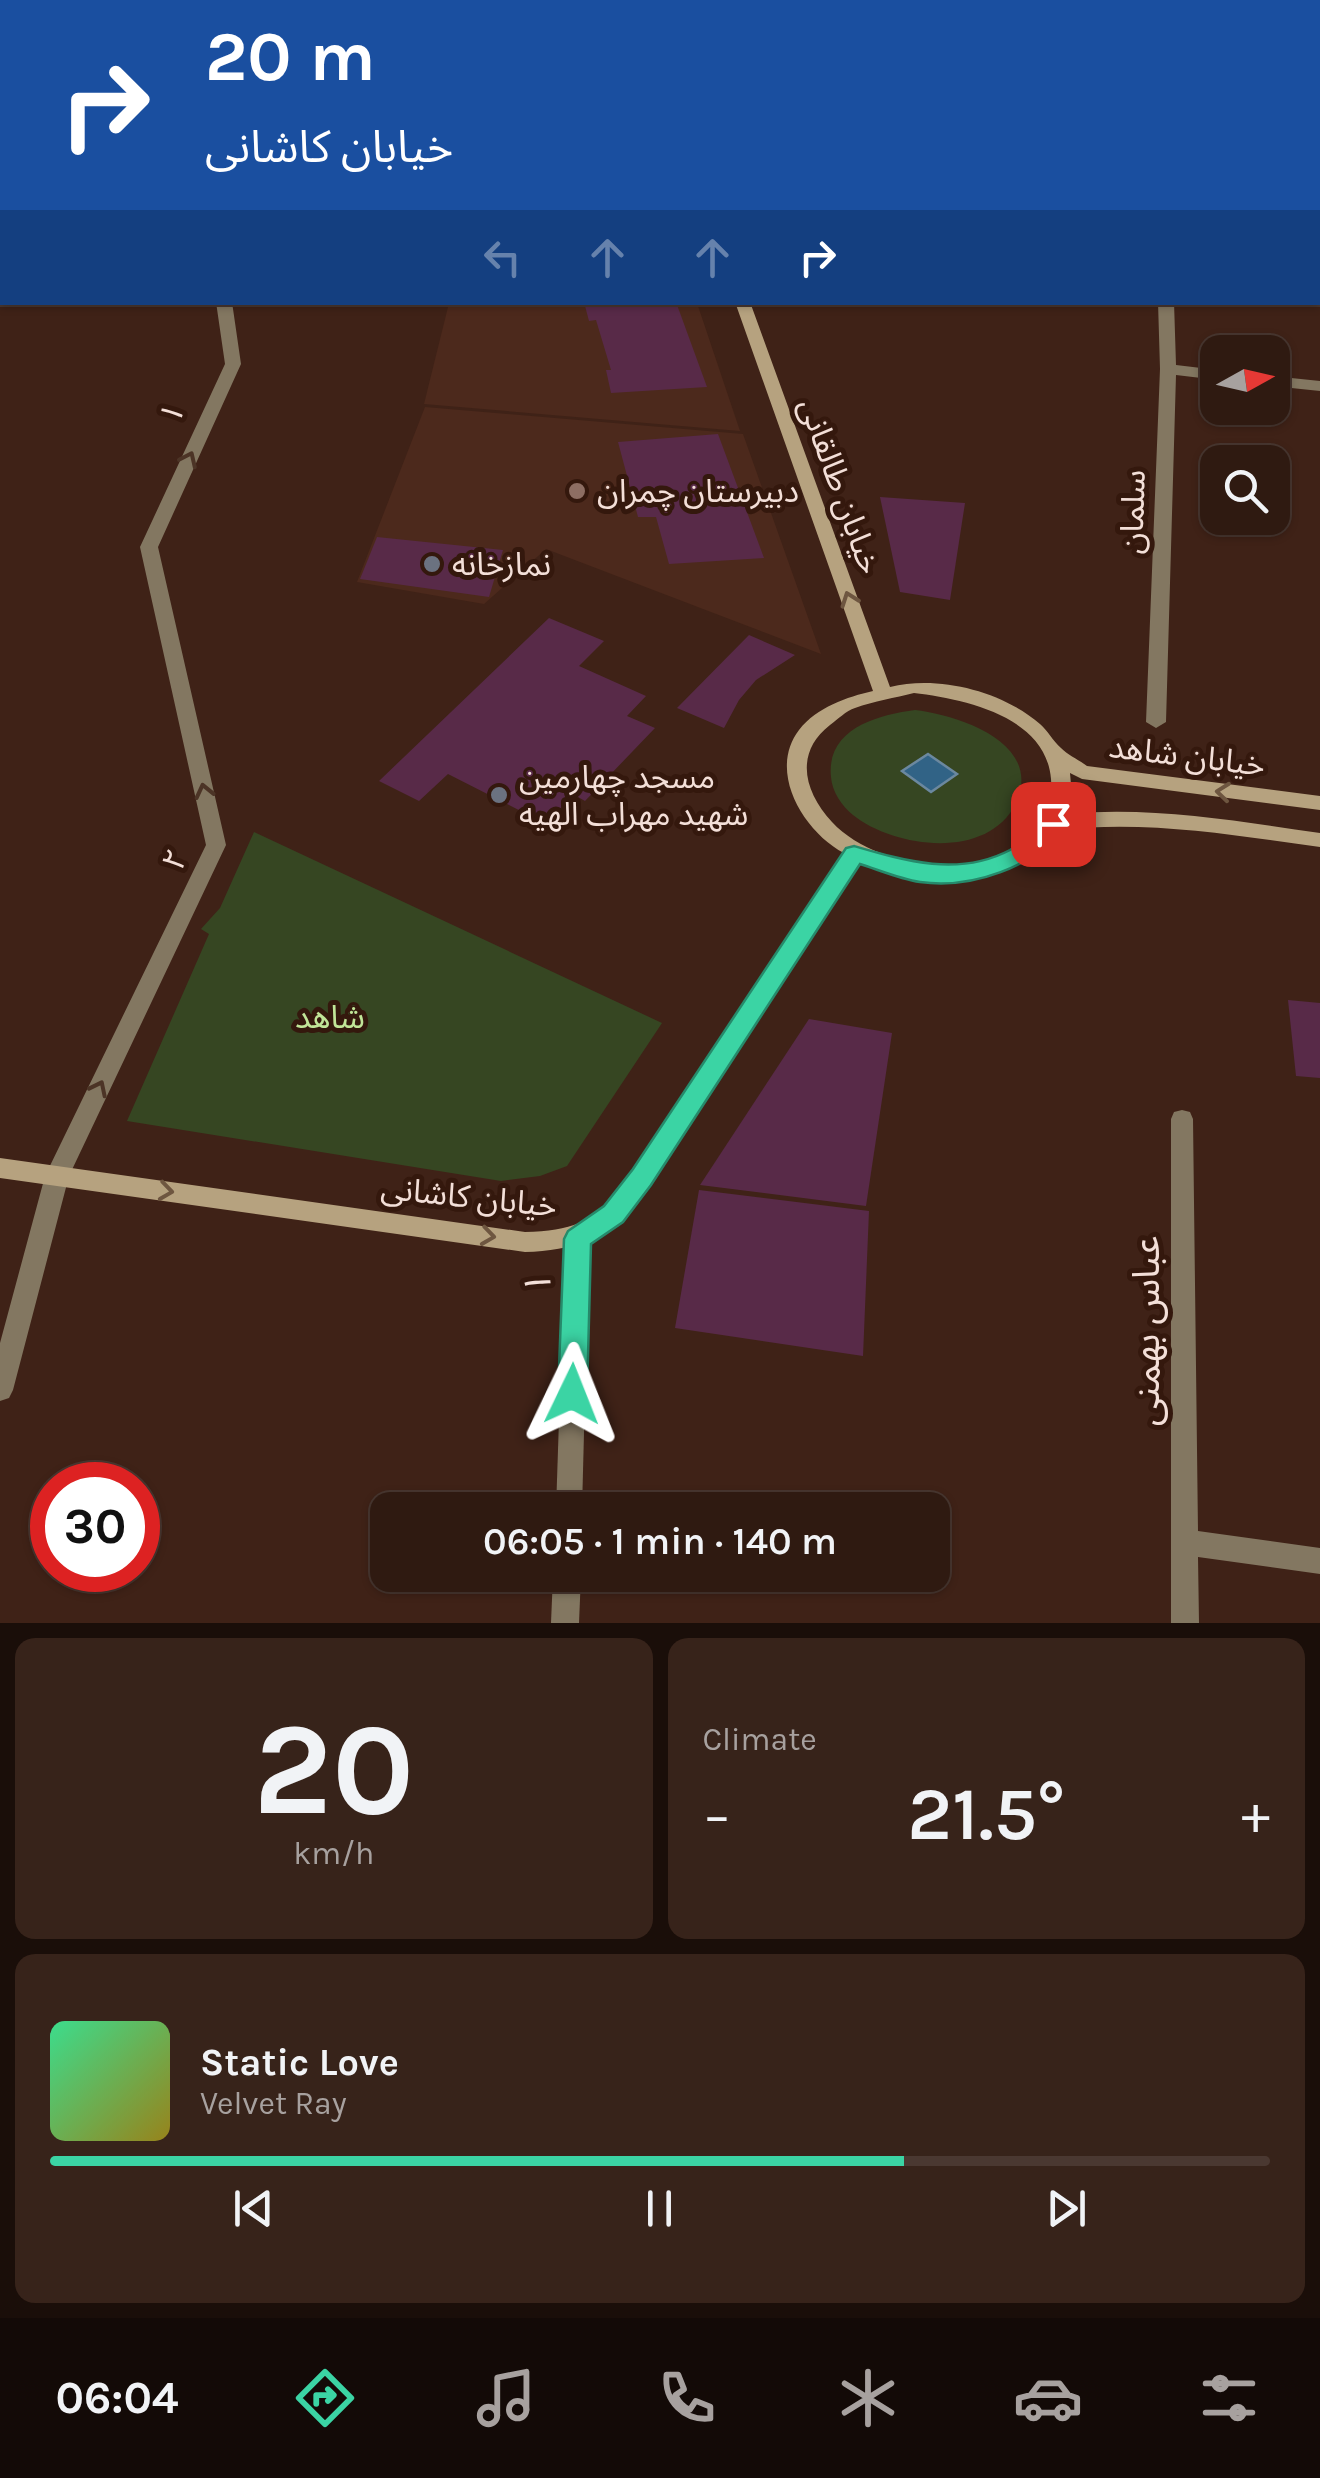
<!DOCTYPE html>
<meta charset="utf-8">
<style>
body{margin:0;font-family:Karla,"Noto Sans Arabic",sans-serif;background:#37231a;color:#f1f3f6;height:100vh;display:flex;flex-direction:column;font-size:38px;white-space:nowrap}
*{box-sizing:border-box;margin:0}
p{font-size:32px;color:#a7a19f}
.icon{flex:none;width:55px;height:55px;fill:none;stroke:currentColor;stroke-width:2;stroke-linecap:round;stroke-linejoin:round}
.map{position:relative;height:1623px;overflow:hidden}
.sheet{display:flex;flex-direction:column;gap:15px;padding:15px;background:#1a0e09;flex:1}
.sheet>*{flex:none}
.top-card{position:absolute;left:0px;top:0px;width:1320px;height:305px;box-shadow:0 2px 8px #0004,0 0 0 2px #4a3831;background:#1a4fa0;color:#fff;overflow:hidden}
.needle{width:65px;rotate:82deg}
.controls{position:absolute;left:1200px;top:335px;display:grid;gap:20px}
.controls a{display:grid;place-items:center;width:90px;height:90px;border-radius:20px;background:#2f1a11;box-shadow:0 2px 8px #0004,0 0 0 2px #4a3831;font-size:50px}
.speed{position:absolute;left:30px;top:1462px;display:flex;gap:20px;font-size:50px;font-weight:700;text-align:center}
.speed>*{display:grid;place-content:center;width:130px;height:130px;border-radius:50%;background:#2f1a11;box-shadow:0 2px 8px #0004,0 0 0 2px #4a3831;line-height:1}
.speed .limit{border:15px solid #d22;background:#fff;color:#111}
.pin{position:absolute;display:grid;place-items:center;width:85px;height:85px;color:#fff;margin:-42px;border-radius:20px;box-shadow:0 5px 15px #0006}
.me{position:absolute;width:110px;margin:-55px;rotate:2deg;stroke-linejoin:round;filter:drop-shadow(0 0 8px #0008)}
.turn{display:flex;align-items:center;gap:35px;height:210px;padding:0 40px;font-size:45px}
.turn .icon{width:130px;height:130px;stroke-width:2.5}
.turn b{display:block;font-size:70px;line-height:85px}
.lanes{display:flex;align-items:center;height:95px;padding:0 40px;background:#0003;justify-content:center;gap:50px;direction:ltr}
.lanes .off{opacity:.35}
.big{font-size:75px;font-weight:600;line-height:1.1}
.sheet .card{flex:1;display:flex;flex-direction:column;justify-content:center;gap:15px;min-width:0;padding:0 35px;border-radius:20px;background:#37231a}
.sheet .dial{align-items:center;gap:0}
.dial b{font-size:130px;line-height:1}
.song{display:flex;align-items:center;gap:30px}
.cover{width:120px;height:120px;border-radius:15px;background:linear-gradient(135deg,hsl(150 70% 55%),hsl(50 70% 35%))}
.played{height:10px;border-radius:5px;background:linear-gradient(90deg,#3bd4a4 70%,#4a3831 70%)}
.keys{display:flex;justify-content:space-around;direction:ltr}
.heat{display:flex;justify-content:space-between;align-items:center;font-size:55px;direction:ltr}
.sheet .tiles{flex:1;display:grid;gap:15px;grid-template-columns:1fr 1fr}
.card:last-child{grid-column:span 2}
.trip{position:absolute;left:370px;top:1492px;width:580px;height:100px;border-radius:20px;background:#2f1a11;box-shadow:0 2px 8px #0004,0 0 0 2px #4a3831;font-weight:600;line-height:100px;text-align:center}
.menu{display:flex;height:160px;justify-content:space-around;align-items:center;background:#130a07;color:#a7a19f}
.menu .icon{width:70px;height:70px}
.menu .on{color:#3bd4a4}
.menu b{font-size:45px;color:#f1f3f6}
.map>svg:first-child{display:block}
.built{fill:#4c291c}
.green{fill:#364622}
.water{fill:#316386;stroke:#6b889f;stroke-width:2.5}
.building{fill:#582a48}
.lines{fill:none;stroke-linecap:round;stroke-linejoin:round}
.minor{fill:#837761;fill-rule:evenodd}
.secondary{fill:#b6a27f;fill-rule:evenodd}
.oneway{stroke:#4c3426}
.oneway2{stroke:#6e5640}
.route{fill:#3bd4a4;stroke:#268a6b;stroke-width:2.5}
.education-dot{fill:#8d6e63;stroke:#34180d;stroke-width:4}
.worship-dot{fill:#6b7280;stroke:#34180d;stroke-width:4}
.labels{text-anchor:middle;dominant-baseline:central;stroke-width:10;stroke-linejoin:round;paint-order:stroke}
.street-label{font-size:32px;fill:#f3dfd8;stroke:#34180d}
.poi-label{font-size:32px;fill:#f3dfd8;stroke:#34180d;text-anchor:start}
.park-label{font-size:32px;fill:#c1e598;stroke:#34180d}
.near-street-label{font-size:38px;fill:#f3dfd8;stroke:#34180d}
</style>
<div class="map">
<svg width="1320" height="1623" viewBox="0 0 1320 1623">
<rect width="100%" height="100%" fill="#3f2217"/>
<g class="built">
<polygon points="449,303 697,303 740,431 424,404"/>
<polygon points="425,407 743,434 821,654 546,549 484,604 357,582"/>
</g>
<g class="green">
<path d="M 915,710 C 957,715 1044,742 1016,803 C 988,861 894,848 853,815 C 842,806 832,792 831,777 C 826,729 877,715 915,710 Z"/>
<polygon points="254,832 662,1023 567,1166 540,1176 501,1181 127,1121 209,934 201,929 220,908"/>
</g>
<polygon class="water" points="928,754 957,774 931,792 902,771"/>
<g class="building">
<polygon points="584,302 676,302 707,387 611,393 606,370 611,370 596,320 589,321"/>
<polygon points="718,434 764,558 669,564 656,517 638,517 618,442"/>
<polygon points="880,497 965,503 950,600 900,592"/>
<polygon points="377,537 503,550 489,597 360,579"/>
<polygon points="549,618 604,641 579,666 646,696 627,716 655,728 585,801 578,797 550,826 448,774 419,801 379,781"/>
<polygon points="749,635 795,655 756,680 739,700 724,728 677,708"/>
<polygon points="1288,1000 1320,1003 1320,1078 1296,1076"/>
<polygon points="809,1019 892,1033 866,1206 700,1185"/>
<polygon points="699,1190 869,1211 863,1356 675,1328"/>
</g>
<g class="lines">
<g class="minor">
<rect x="50" y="0" width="12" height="2"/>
<polygon points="635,0 666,0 667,2 637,2"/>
<polygon points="751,0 765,0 766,2 753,2"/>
<polygon points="878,0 891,0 892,2 880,2"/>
<polygon points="1052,0 1065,0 1066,2 1054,2"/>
<polygon points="1207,0 1220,0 1221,2 1209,2"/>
<rect x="1318" y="107" width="2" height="8"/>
<rect x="1318" y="147" width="2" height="9"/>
<polygon points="216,302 232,302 241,364 158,547 226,845 69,1176 13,1390 9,1398 0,1401 0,1343 45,1176 206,845 140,547 225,364"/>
<polygon points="1158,302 1174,302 1176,365 1218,370 1218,380 1176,375 1166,722 1156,728 1146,722 1160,369"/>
<polygon points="1272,376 1320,381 1320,391 1272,386"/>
<polygon points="1182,1110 1190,1112 1193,1119 1198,1531 1320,1548 1320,1574 1198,1557 1199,1623 1171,1623 1171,1119 1174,1112"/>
<polygon points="577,1229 585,1232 589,1239 582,1510 556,1510 565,1239 569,1232"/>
<polygon points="553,1575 581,1575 579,1623 551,1623"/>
</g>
<g class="secondary">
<polygon points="0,133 2,134 2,142 0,142"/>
<path d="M 735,302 L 750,302 L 890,687 C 938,675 1002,691 1040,724 C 1048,731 1053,741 1061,748 C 1068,755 1079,760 1087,766 L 1320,796 L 1320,810 L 1082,779 L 1070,773 L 1072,796 L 1067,814 C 1152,806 1236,821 1320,833 L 1320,847 C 1233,835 1147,820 1059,830 C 1019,885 917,891 860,861 L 638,1201 C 607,1238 573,1251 525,1252 L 0,1178 L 0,1158 L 525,1232 C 572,1231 591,1223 621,1187 L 844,853 C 804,832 767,772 799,730 C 817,707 847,697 873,691 ZM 914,693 C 964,699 1046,716 1051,779 C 1052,794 1052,809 1043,822 C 1000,884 879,873 832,822 C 804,792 794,753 830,725 C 838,719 846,711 855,708 C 874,701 895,698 914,693 Z"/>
</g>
</g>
<defs><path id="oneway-chevron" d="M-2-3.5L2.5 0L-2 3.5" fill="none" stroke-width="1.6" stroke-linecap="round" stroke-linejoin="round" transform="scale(2.5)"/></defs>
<g class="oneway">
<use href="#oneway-chevron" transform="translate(189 459) rotate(-65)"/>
<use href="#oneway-chevron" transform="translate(204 791) rotate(-103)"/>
<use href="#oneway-chevron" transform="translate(99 1088) rotate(-64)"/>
</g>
<g class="oneway2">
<use href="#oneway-chevron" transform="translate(849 599) rotate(-110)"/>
<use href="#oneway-chevron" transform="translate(1223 792) rotate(-174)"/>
<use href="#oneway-chevron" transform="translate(166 1191) rotate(8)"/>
<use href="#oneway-chevron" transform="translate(488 1236) rotate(8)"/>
</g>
<path class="route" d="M 1053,815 L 1061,818 L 1064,824 C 1037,868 970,889 920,882 C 900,879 879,870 860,864 L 651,1185 L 623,1222 L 591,1244 L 587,1394 L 582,1403 L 572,1407 L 562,1403 L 558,1394 L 564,1239 L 568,1231 L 604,1206 L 633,1169 L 846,848 L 854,846 C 905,861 959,877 1010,850 C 1026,841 1036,820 1053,815 Z"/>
<circle class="education-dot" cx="577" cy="491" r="10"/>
<g class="worship-dot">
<circle cx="432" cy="564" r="10"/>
<circle cx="499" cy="795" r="10"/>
</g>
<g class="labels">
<g class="street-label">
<text transform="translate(172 413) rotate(-65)">۱</text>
<text transform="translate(840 486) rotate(70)">خیابان طالقانی</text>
<text transform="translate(1133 512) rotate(-88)">سلمان</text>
<text transform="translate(1187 756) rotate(7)">خیابان شاهد</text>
<text transform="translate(175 860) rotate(-64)">۲</text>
<text transform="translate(469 1197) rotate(6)">خیابان کاشانی</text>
</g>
<g class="poi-label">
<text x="597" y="491">دبیرستان چمران</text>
<text x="452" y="564">نمازخانه</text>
<text x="519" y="777">مسجد چهارمین<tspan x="519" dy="37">شهید مهراب الهیه</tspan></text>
</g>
<g class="park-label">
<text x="330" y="1017">شاهد</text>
</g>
<g class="near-street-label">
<text transform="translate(538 1283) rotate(-88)">۱</text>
<text transform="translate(1146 1331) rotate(-90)">عباس بهمنی</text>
</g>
</g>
</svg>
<div class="controls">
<a><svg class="needle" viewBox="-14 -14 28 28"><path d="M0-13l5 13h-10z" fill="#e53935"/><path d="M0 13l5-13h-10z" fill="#a7a19f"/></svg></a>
<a><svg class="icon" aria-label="search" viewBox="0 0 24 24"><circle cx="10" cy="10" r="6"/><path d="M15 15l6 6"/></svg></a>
</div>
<div class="speed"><div class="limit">30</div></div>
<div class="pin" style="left:1053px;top:824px;background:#d93025"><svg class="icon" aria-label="arrive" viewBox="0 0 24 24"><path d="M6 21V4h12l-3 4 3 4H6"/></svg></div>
<svg class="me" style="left:572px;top:1394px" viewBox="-20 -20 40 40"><path d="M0-17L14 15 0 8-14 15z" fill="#3bd4a4" stroke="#fff" stroke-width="4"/></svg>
<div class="trip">06:05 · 1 min · 140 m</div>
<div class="top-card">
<div class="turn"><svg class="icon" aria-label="right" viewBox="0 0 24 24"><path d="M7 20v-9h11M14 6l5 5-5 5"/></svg><div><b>20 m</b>خیابان کاشانی</div></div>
<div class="lanes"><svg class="icon off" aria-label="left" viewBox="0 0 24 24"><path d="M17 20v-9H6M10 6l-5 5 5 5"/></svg><svg class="icon off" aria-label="ahead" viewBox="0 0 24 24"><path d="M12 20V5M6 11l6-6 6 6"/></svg><svg class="icon off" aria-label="ahead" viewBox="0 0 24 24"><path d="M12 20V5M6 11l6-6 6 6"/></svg><svg class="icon" aria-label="right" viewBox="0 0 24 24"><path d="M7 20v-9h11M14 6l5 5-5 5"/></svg></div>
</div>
</div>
<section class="sheet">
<div class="tiles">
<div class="card dial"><b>20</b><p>km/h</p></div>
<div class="card"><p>Climate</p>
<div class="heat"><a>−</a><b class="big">21.5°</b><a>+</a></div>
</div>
<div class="card">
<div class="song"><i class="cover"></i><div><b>Static Love</b><p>Velvet Ray</p></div></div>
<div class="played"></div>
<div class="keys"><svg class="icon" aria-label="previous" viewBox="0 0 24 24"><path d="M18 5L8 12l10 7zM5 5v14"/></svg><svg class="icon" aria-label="pause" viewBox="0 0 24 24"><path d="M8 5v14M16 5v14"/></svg><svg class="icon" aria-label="next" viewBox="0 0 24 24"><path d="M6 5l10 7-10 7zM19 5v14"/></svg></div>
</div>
</div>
</section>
<nav class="menu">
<b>06:04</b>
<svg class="icon on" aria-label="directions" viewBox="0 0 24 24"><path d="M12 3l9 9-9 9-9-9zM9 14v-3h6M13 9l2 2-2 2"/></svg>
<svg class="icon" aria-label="music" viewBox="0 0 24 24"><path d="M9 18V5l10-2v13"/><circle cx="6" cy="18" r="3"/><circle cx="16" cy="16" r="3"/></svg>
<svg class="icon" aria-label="phone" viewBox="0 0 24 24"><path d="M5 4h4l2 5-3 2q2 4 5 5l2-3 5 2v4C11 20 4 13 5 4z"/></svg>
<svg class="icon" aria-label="climate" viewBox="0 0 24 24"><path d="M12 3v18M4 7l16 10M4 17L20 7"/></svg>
<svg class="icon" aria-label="car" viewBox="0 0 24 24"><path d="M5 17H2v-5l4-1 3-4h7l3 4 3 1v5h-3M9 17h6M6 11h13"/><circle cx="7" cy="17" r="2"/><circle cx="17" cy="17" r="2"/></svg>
<svg class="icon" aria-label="filters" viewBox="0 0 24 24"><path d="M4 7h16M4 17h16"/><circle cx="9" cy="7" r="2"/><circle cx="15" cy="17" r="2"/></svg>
</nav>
